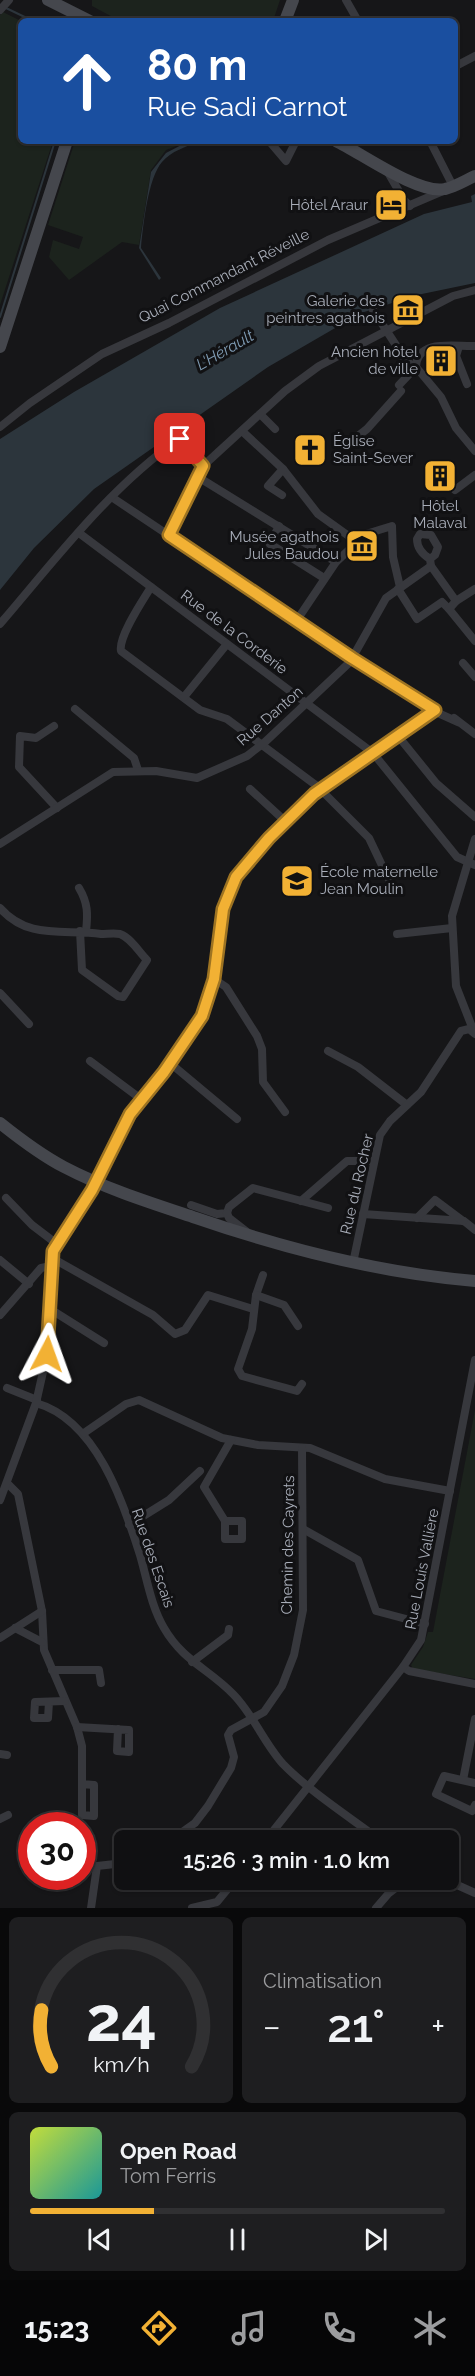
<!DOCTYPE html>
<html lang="fr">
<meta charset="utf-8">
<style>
body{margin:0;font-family:Raleway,sans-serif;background:#1e1e20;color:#f1f3f6;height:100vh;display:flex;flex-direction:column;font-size:22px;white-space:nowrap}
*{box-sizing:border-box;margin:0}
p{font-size:20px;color:#9c9d9f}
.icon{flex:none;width:33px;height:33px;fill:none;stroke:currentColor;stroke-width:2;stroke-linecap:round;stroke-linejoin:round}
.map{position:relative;height:1908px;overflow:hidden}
.panel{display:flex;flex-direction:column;gap:9px;padding:9px;background:#09090a;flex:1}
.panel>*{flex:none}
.hud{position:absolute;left:18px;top:18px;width:440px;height:126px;border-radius:9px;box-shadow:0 2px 4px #0004,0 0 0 2px #303032;background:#1a4fa0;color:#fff;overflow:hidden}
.speed{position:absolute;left:18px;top:1812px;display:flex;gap:12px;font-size:30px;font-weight:700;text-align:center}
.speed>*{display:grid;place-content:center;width:78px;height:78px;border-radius:50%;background:#101012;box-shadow:0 2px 4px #0004,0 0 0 2px #303032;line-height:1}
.speed .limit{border:9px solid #d22;background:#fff;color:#111}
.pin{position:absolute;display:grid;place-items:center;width:51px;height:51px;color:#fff;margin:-26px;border-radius:12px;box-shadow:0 3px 9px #0006}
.me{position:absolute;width:66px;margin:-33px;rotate:4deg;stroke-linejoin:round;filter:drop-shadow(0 0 4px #0008)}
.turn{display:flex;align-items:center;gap:21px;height:126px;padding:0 30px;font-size:27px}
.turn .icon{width:78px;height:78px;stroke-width:2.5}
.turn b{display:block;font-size:42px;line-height:51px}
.big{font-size:45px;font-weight:600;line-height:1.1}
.panel .card{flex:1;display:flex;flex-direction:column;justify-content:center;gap:9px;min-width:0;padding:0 21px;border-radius:9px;background:#1e1e20}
.panel .dial{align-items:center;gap:0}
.dial svg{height:156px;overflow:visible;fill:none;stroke:#303032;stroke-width:7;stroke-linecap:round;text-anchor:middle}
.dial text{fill:#f1f3f6;stroke:none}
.song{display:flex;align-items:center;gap:18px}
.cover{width:72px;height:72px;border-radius:9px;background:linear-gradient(135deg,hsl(70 70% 55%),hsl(180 70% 35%))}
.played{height:6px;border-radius:3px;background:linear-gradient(90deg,#f2b134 30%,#303032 30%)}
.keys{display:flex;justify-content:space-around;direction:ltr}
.heat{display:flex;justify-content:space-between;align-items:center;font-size:33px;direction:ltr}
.panel .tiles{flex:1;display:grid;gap:9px;grid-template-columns:1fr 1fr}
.card:last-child{grid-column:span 2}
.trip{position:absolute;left:114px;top:1830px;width:345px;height:60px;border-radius:9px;background:#101012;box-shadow:0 2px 4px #0004,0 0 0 2px #303032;font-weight:600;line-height:60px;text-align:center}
.tabs{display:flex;height:96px;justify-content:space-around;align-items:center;background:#060607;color:#9c9d9f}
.tabs .icon{width:42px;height:42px}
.tabs .selected{color:#f2b134}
.tabs b{font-size:27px;color:#f1f3f6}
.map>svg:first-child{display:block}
.green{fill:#1c231d}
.water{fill:#2c353c}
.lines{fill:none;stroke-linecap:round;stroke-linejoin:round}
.stream{stroke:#2c353c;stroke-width:2}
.street{stroke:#37383d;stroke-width:8}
.secondary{stroke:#45474d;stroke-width:12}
.route-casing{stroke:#9d7322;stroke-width:15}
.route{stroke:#f2b134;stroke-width:10}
.labels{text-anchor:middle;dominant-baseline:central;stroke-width:6;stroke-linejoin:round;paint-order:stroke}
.poi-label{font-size:15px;fill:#a8adb8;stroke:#111113;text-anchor:end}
.street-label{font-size:15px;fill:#a8adb8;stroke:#111113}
.water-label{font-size:16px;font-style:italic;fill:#7f9bb3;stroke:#111113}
</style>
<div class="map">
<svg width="475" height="1908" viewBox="0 0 475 1908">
<rect width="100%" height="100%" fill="#161618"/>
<g class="green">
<polygon points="92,0 280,0 273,21 120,21 92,6"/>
<polygon points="3,12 21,21 21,141 53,141 0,305 0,15"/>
<polygon points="75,141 189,141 166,150 151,170 139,245 122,242 69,280 49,257 53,240 79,249 83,237 48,225"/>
<polygon points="475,1410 475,1679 413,1669 411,1665 423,1647 428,1632 433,1632"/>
</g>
<g class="water">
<path d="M 189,141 L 199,141 C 186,147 171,151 162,162 C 148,178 143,226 141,248 L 161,278 L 159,280 L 139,248 L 151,172 L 166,153 Z"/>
<polygon points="475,194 475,283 417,295 361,313 268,367 94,489 34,548 0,590 0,439 74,392 220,308 424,214 472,202 471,196"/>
</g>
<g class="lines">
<g class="stream">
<polyline points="6,8 33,21"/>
<polyline points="0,317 55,141"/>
</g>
<g class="street">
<polyline points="346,0 358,21"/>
<polyline points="0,10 9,0"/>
<polyline points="454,67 475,56"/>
<polyline points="269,141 286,161 296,141"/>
<polyline points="430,141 453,186"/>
<polyline points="386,169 404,200 410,206"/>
<polyline points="373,310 407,362 416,367 441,397 456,428 475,451"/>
<polyline points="459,346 456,356 467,384"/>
<path d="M 416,367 C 417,338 456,347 475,346"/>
<polyline points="399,385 416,367"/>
<polyline points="260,414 275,429"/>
<polyline points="0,427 30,403 102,354 169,323 328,240 443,191"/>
<polyline points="242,431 283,469 318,514 357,542"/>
<polyline points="349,443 367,429 401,391"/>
<polyline points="198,477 336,562"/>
<polyline points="455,490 475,475"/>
<polyline points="282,495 268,486 283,469"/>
<polyline points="113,498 352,658 438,713 458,722"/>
<polyline points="279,526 270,544 324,578"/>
<polyline points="79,533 373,753 457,857 475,865"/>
<polyline points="169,535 199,474"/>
<path d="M 430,559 C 422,554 417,548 417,539 L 420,534 L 431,535 L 438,547 L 435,555 L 430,559 L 431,566"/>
<path d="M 151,587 C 143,600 118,637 121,651 L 200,710 L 227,719 L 317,786 L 369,838 L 388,878"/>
<polyline points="398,589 417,619 442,602 449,609"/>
<polyline points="456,601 475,589"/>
<polyline points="297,620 336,562 366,534 392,526 393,557 400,587"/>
<path d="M 0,624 C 55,560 109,488 179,439 L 203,466 L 285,391 L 319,366 L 453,296 L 475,290"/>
<polyline points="463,663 475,677"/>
<polyline points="184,697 227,644"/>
<polyline points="75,709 134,758 138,770"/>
<polyline points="454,718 475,734"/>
<polyline points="54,726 36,738 20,736 19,767 57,808"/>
<polyline points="398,736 436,783 475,817"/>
<polyline points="250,789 285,821"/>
<polyline points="0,844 113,772 156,771 197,778 247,756 265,742 350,662 386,598 431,566 456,601 449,609 475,641"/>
<path d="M 79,888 C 88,903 88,914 86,931"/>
<path d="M 0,908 C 28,940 63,929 101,934 C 107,934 114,933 120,934 C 131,938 139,952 147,960 L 123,997 L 118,996 L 82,970 L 80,931"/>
<polyline points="397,934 452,928"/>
<polyline points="214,979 226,987 257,1036 262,1049 263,1082 285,1112"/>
<polyline points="0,993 29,1024"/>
<polyline points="474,1032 456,986 452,916 475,839"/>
<polyline points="328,1051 358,1067 407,1105"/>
<polyline points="90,1061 141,1099"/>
<polyline points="170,1063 237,1119"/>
<polyline points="6,1198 32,1225 57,1244"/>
<polyline points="301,1201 347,1161 374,1161"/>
<polyline points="191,1205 217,1214 227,1213 229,1207 253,1188 328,1208"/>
<polyline points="227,1213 229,1218 247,1232"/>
<polyline points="363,1214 464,1221 475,1230"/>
<polyline points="417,1218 435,1200 463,1221"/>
<polyline points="52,1258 153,1315 175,1334 185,1330 208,1295 253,1309"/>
<polyline points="0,1260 29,1284"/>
<polyline points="353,1263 380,1135 390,1121 421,1092 461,1031 469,1029 475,1034"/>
<polyline points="263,1275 256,1295 252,1329 238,1369 242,1376 297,1391 302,1384"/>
<polyline points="256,1295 284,1305 298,1326"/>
<polyline points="50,1309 104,1343"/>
<polyline points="0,1315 41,1268 51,1266"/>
<polyline points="7,1388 37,1400"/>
<path d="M 36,1403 C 96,1420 123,1501 140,1555 C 147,1579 151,1606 164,1628 C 183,1661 209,1669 233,1694 C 253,1714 264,1743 283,1764 C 308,1790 351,1818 380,1840"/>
<polyline points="84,1433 126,1404 139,1400 222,1438 258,1445 310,1448 385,1479 450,1491"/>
<polyline points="7,1483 18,1494 42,1611 44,1650 77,1727 82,1746 82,1815 94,1816 94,1785 82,1784"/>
<polyline points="0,1500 36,1403 47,1354 53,1251 92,1190 130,1114 164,1072 202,1016 214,979 223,909 236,877 269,838 314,794 435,709"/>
<polyline points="225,1521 242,1521 242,1539 225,1539 225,1521 204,1487 231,1440"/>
<polyline points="129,1525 169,1500 200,1471"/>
<polyline points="303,1529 358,1560 376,1611 425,1624"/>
<polyline points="15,1628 42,1642"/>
<polyline points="0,1638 42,1611"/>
<polyline points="192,1662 228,1635 229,1629"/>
<polyline points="403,1667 409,1671 475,1684"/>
<polyline points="52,1670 99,1670 101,1683"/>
<polyline points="49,1702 48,1718 34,1718 35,1702 65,1701"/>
<polyline points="77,1727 129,1730 129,1752 117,1751 118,1729"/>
<polyline points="0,1754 7,1755"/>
<polyline points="463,1780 475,1719"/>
<polyline points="475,1783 444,1776 436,1794 472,1811 475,1805"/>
<polyline points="0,1819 8,1815"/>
<polyline points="171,1840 195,1823 208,1806 231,1768 234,1757 228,1735 231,1730 264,1712 282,1686 294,1655 303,1610 302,1448"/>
<polyline points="266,1840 403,1667 421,1640 475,1360"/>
<polyline points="446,1880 475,1893"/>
<polyline points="91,1908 97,1866 124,1863"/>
<polyline points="192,1908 217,1902 235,1880"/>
<polyline points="376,1908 389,1893 406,1880"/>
</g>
<g class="secondary">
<polyline points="48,0 90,21"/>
<polyline points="285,21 293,0"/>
<path d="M 336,141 C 361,153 419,195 445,189 C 455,187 466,180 475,176"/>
<polyline points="0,347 67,141"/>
<path d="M 0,1123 C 20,1139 41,1155 64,1167 C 106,1189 151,1203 196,1218 C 286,1249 379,1273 475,1281"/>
</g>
</g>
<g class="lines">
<defs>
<polyline id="route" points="47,1354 53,1251 92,1190 130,1114 164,1072 202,1016 214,979 223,909 236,877 269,838 314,794 435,710 352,658 169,535 203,466 180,439"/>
</defs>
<use href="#route" class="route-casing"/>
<use href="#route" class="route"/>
</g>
<defs>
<symbol id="hotel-square" viewBox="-11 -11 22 22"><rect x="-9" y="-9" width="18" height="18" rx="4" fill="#f2b134" stroke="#111113"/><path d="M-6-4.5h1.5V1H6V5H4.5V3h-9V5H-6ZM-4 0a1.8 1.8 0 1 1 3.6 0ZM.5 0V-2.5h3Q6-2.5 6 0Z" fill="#111"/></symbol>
<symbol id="museum-square" viewBox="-11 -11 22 22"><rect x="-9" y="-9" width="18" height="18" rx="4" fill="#f2b134" stroke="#111113"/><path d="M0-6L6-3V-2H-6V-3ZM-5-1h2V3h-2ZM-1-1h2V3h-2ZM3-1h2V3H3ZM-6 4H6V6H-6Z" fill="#111"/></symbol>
<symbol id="building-square" viewBox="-11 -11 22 22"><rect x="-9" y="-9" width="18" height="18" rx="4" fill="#f2b134" stroke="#111113"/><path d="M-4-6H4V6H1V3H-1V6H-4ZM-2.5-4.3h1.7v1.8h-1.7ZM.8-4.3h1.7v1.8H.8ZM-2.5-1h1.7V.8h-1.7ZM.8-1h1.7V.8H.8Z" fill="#111"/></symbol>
<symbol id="church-square" viewBox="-11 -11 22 22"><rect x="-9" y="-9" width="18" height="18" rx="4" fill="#f2b134" stroke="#111113"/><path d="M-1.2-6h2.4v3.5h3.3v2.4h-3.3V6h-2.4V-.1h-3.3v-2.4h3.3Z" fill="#111"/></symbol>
<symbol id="school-square" viewBox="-11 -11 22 22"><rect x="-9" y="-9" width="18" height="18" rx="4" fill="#f2b134" stroke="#111113"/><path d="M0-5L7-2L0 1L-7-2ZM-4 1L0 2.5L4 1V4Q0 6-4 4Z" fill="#111"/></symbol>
</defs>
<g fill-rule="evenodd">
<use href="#hotel-square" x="372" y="186" width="38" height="38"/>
<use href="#museum-square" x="389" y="291" width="38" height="38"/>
<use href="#building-square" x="422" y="342" width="38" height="38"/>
<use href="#church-square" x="291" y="431" width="38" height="38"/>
<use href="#building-square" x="421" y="457" width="38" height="38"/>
<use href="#museum-square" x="343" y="527" width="38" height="38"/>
<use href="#school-square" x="278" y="862" width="38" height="38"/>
</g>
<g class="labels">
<g class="poi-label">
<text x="368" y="205">Hôtel Araur</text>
<text x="385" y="301">Galerie des<tspan x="385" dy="17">peintres agathois</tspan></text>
<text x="418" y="352">Ancien hôtel<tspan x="418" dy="17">de ville</tspan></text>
<text x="333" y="441" text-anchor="start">Église<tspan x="333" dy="17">Saint-Sever</tspan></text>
<text x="440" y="506" text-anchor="middle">Hôtel<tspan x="440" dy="17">Malaval</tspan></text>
<text x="339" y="537">Musée agathois<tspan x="339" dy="17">Jules Baudou</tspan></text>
<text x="320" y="872" text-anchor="start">École maternelle<tspan x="320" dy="17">Jean Moulin</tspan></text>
</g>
<g class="street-label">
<text transform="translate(224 276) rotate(-27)">Quai Commandant Réveille</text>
<text transform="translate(234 632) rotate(37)">Rue de la Corderie</text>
<text transform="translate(270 716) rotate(-41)">Rue Danton</text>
<text transform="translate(357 1184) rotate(-77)">Rue du Rocher</text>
<text transform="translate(288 1545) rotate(-89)">Chemin des Cayrets</text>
<text transform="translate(153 1558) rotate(71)">Rue des Escais</text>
<text transform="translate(422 1569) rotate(-79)">Rue Louis Vallière</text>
</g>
<g class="water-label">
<text transform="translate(225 350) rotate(-30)">L'Hérault</text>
</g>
</g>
</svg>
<div class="speed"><div class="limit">30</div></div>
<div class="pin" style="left:180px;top:439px;background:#d93025"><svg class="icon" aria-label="arrive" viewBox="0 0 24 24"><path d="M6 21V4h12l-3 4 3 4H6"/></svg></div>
<svg class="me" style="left:47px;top:1354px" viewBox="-20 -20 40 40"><path d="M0-17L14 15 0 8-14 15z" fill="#f2b134" stroke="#fff" stroke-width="4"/></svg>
<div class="trip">15:26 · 3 min · 1.0 km</div>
<div class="hud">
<div class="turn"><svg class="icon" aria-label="ahead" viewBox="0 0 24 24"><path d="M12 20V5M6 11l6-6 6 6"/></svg><div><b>80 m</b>Rue Sadi Carnot</div></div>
</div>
</div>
<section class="panel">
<div class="tiles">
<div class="card dial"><svg viewBox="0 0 100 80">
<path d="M14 69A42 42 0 1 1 86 69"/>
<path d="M14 69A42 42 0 0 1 9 40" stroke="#f2b134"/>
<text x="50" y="56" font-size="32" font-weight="700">24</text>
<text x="50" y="72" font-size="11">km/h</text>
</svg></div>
<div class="card"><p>Climatisation</p>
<div class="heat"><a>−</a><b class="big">21°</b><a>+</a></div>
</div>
<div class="card">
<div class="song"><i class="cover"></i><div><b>Open Road</b><p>Tom Ferris</p></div></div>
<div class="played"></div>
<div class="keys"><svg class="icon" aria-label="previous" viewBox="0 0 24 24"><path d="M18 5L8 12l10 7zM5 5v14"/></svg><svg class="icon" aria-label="pause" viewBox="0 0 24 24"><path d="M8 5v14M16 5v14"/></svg><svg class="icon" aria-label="next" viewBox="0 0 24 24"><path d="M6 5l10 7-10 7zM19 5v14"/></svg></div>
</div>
</div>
</section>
<nav class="tabs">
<b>15:23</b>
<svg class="icon selected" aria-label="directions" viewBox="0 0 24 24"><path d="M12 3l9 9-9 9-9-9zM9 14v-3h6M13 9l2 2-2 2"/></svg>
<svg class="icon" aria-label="music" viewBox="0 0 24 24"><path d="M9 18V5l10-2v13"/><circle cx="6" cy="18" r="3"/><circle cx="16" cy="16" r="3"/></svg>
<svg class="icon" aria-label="phone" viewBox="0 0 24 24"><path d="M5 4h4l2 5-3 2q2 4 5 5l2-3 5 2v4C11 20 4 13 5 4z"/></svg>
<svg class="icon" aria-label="climate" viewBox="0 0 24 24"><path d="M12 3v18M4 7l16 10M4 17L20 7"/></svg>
</nav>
